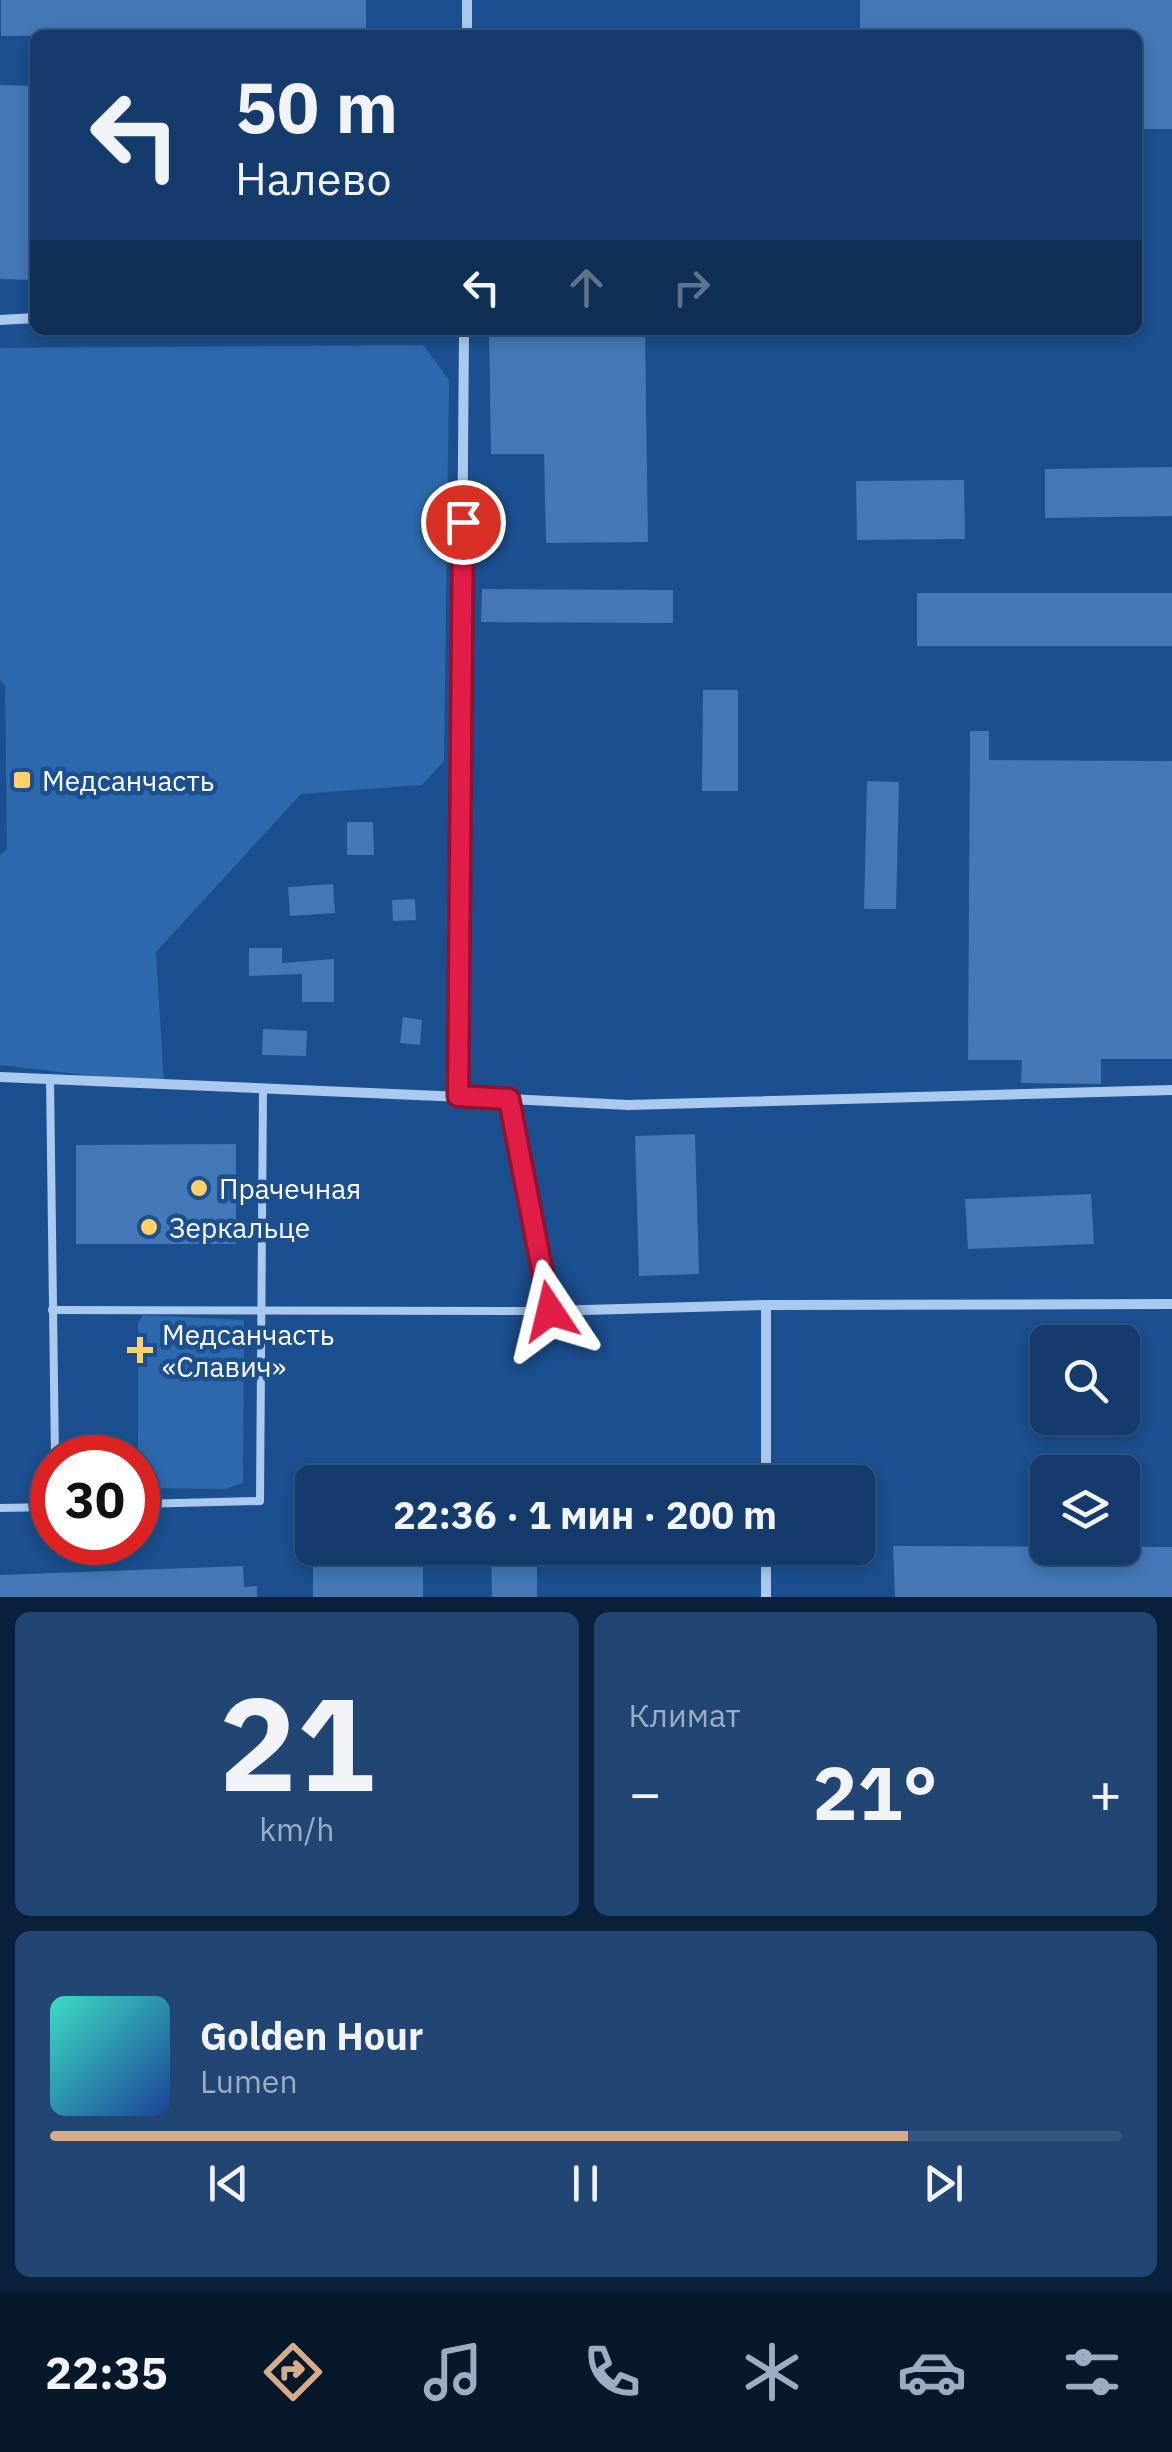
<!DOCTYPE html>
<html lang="ru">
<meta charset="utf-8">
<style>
body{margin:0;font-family:"IBM Plex Sans",sans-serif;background:#214673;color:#f1f3f6;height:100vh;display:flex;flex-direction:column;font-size:38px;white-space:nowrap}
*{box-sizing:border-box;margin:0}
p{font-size:32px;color:#9dadc1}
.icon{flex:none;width:55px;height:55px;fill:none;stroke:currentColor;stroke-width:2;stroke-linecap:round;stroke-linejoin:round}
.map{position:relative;height:1597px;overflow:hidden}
.details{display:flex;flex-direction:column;gap:15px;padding:15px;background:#0b203b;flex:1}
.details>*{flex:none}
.guide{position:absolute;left:30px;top:30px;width:1112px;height:305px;border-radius:15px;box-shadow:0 5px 15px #0003,0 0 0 2px #33557e;background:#143b6b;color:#f1f3f6;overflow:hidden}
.buttons{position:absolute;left:1030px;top:1325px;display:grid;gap:20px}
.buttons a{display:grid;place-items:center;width:110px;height:110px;border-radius:15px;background:#143b6b;box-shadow:0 5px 15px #0003,0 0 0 2px #33557e;font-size:50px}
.speed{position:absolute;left:30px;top:1435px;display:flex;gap:20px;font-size:50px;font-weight:700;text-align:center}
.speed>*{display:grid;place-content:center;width:130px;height:130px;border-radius:50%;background:#143b6b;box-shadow:0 5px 15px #0003,0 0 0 2px #33557e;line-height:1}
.speed .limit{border:15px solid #d22;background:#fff;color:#111}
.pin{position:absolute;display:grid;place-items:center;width:85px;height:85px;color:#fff;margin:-42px;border:5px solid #fff;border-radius:50%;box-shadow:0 2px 10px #0007}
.me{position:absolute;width:110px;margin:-55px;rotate:350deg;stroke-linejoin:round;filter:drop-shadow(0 0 8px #0008)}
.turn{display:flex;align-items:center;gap:35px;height:210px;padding:0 40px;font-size:45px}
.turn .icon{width:130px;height:130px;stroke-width:2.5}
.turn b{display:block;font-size:70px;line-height:85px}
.lanes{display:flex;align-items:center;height:95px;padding:0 40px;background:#0003;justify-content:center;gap:50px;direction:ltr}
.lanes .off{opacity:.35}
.big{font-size:75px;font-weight:800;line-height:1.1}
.details .card{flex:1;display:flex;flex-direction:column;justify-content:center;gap:15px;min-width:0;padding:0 35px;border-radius:15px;background:#214673}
.details .dial{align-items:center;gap:0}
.dial b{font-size:130px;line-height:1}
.song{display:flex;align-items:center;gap:30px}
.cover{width:120px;height:120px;border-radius:15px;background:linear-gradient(135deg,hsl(170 70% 55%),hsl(220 70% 35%))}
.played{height:10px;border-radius:5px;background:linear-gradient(90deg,#d6ab8b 80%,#33557e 80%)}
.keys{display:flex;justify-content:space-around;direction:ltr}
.heat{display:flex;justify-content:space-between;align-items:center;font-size:55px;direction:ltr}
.details .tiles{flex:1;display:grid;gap:15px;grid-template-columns:1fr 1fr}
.card:last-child{grid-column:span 2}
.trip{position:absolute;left:295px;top:1465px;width:580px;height:100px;border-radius:15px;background:#143b6b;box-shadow:0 5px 15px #0003,0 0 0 2px #33557e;font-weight:800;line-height:100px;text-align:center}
.dock{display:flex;height:160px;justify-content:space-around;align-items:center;background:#08182b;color:#9dadc1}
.dock .icon{width:70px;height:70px}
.dock .active{color:#d6ab8b}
.dock b{font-size:45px;color:#f1f3f6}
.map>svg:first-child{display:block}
.green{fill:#2e69ad}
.building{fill:#4478b7}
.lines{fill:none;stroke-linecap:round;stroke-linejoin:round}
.service{stroke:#a9c9ee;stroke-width:8}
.minor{stroke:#a9c9ee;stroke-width:10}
.route-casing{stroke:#92132f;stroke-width:25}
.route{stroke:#e11d48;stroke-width:18}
.poi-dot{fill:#ffd166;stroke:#1b4f8f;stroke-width:4}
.labels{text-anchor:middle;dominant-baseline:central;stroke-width:9;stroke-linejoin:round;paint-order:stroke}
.poi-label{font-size:28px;fill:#fff;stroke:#1b4f8f;text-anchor:start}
</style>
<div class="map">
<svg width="1172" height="1597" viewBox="0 0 1172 1597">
<rect width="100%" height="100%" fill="#1b4f8f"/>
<g class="green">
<polygon points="423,345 449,380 444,761 422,785 301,794 156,952 164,1084 0,1065 0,855 7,849 5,686 0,680 0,348"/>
<polygon points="143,1315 244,1320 243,1483 226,1489 138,1488 138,1323"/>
</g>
<g class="building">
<polygon points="1,0 366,0 366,35 1,36"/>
<polygon points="860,0 1172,0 1172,129 1138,129 1138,35 860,35"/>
<polygon points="0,85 35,86 32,280 0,279"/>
<polygon points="489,330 645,330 648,542 546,543 544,454 491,454"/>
<polygon points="1172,467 1172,516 1045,518 1045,469"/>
<polygon points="964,480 965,539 857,540 856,481"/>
<polygon points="482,589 673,590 673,623 481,622"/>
<rect x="917" y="593" width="255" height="53"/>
<polygon points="703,690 738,690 738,791 702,791"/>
<polygon points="970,731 989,731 989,760 1172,761 1172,1059 1101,1059 1101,1084 1021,1083 1022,1060 968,1060"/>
<polygon points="867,781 899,782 896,909 864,909"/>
<polygon points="347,822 373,822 374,855 347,855"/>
<polygon points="333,884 335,913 290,916 288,887"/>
<polygon points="415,899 416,920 393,921 392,900"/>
<polygon points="249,948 282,948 282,963 334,959 334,1002 302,1002 302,974 249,976"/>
<polygon points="403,1017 422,1020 420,1045 400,1043"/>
<polygon points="263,1029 307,1031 306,1056 262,1055"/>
<polygon points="695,1134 699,1274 639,1276 635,1136"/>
<polygon points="236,1144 236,1244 76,1244 76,1145"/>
<polygon points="1091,1194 1094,1244 968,1249 965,1199"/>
<rect x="505" y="1468" width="65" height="14"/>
<polygon points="893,1546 1172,1547 1172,1597 895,1597"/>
<polygon points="346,1548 423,1548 423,1597 313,1597 313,1556 346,1556"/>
<polygon points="491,1548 537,1548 537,1597 492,1597"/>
<polygon points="243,1566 244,1587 257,1586 257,1597 0,1597 0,1575"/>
</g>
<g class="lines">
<g class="service">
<polyline points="50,1079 55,1458"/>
<polyline points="52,1310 550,1311"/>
<polyline points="138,1504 260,1501 263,1088"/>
<polyline points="0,1508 52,1507"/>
</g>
<g class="minor">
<polyline points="467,35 467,0"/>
<polyline points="0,320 35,318"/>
<polyline points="0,1077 509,1099 550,1311 766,1305 1172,1304"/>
<polyline points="458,1096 464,330"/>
<polyline points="509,1099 628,1105 1172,1090"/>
<polyline points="766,1305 766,1482"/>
<polyline points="766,1548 766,1597"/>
</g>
</g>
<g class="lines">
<defs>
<polyline id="route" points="463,522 458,1096 509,1099 550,1311"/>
</defs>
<use href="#route" class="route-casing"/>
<use href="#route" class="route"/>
</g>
<g class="poi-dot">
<rect x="12" y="770" width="20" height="20" rx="5"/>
<circle cx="199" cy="1188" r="10"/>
<circle cx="149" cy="1227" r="10"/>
<path d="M135 1335h10v10h10v10h-10v10h-10v-10h-10v-10h10z"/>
</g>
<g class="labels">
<g class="poi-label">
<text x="42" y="780">Медсанчасть</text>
<text x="219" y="1188">Прачечная</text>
<text x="169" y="1227">Зеркальце</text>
<text x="162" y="1334">Медсанчасть<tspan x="162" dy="32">«Славич»</tspan></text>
</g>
</g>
</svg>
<div class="buttons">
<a><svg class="icon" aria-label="search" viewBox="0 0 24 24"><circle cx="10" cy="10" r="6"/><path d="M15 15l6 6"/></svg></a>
<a><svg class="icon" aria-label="layers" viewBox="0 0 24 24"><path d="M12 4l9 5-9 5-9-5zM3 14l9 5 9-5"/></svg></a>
</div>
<div class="speed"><div class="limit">30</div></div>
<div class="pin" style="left:463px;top:522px;background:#d93025"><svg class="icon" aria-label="arrive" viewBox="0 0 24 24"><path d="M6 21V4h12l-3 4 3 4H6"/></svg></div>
<svg class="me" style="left:550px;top:1311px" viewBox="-20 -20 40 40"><path d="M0-17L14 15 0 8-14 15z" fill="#e11d48" stroke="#fff" stroke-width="4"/></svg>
<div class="trip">22:36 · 1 мин · 200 m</div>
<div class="guide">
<div class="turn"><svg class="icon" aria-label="left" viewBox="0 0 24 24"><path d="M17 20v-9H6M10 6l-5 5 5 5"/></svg><div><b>50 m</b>Налево</div></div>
<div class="lanes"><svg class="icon" aria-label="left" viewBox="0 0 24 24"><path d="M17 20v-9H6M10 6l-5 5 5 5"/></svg><svg class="icon off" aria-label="ahead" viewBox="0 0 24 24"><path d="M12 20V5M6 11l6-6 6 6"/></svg><svg class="icon off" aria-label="right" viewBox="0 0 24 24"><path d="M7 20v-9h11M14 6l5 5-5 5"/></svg></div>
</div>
</div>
<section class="details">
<div class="tiles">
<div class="card dial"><b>21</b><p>km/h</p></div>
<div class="card"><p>Климат</p>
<div class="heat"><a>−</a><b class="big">21°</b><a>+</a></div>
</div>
<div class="card">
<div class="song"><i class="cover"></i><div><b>Golden Hour</b><p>Lumen</p></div></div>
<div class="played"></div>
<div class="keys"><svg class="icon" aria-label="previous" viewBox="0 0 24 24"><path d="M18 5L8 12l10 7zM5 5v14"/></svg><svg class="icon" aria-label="pause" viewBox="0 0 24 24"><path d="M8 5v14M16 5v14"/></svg><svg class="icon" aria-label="next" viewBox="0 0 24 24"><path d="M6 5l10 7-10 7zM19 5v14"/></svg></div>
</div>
</div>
</section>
<nav class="dock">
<b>22:35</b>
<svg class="icon active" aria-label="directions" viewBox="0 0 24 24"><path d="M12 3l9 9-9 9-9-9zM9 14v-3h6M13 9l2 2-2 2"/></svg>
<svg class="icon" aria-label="music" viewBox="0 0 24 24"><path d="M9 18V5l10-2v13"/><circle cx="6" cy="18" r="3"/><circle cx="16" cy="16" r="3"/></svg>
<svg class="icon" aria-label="phone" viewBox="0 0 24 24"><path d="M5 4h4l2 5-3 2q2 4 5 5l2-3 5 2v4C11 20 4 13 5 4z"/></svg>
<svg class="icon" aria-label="climate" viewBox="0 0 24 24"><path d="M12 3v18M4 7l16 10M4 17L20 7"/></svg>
<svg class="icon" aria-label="car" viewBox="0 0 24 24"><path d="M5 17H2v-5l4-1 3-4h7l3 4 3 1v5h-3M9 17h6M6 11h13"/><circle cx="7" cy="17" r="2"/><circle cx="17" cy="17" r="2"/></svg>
<svg class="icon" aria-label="filters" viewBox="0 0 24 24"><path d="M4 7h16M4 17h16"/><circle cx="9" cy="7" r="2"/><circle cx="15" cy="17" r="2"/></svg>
</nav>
